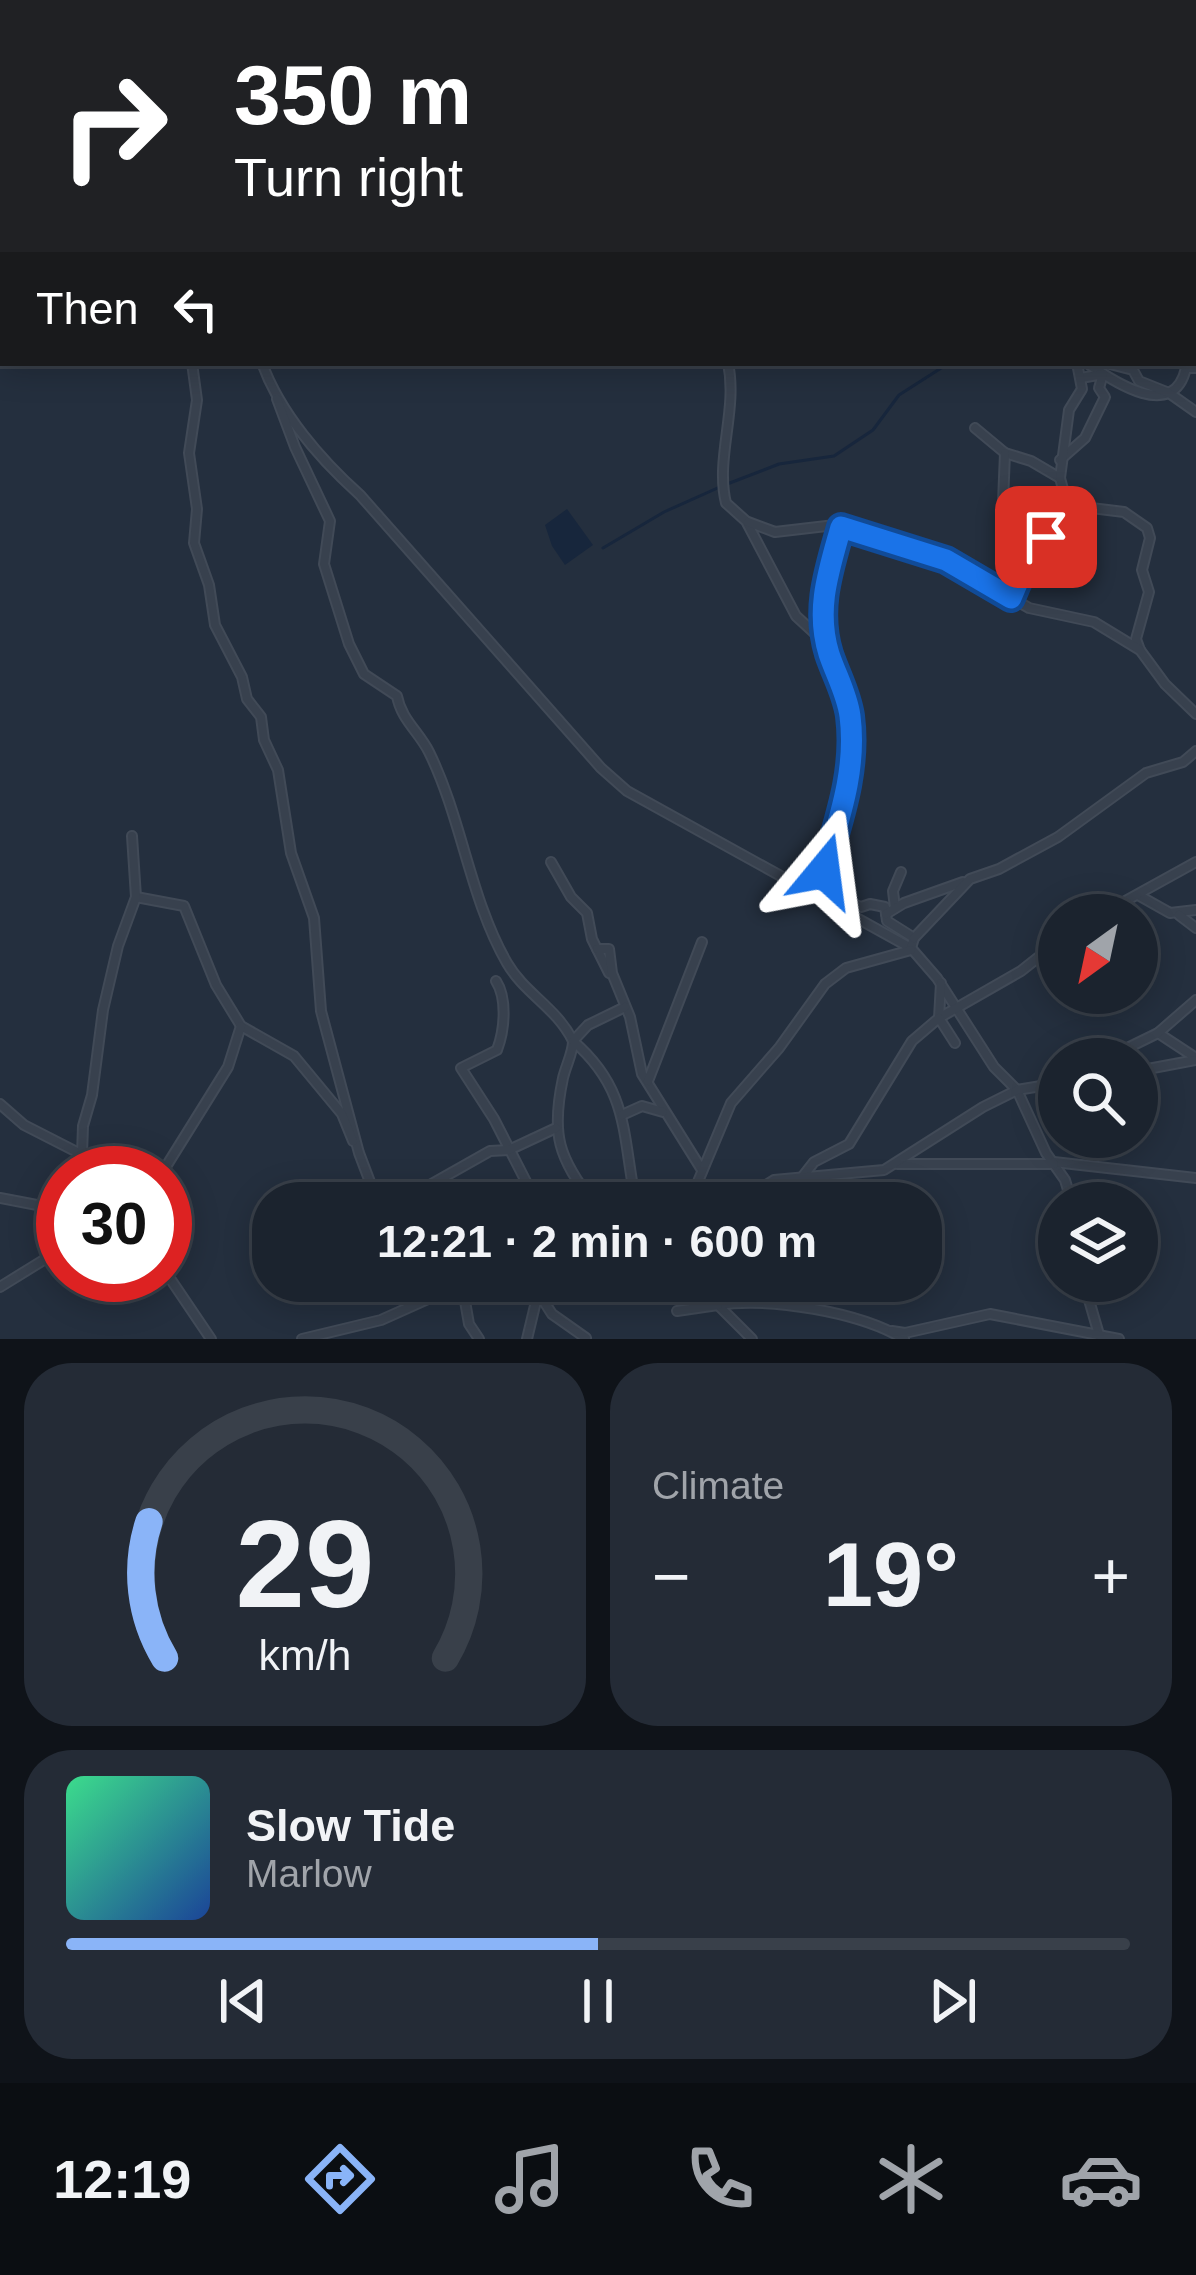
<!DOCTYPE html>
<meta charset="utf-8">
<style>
body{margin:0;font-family:Arial,sans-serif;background:#242b36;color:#f1f3f6;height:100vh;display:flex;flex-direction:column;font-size:45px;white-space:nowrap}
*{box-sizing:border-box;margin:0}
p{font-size:39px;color:#a0a4aa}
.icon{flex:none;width:66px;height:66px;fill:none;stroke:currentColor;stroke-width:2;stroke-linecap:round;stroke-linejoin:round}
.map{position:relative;height:1339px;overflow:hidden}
.sheet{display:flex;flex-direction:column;gap:24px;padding:24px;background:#0f1319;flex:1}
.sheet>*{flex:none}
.hud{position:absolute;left:0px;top:0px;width:1197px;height:366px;box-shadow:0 6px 30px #0003,0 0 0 3px #39404a;background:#202124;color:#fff;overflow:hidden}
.needle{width:78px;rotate:213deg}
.buttons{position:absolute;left:1038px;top:894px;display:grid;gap:24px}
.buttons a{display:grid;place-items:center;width:120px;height:120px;border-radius:50%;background:#1b232e;box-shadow:0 6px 30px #0003,0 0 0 3px #39404a;font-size:60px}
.speed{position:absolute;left:36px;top:1146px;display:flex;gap:24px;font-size:60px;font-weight:700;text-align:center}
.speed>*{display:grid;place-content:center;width:156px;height:156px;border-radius:50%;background:#1b232e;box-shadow:0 6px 30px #0003,0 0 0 3px #39404a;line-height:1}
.speed .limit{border:18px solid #d22;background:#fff;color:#111}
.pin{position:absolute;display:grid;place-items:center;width:102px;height:102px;color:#fff;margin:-51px;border-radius:24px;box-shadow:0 6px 18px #0006}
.me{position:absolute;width:132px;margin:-66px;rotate:16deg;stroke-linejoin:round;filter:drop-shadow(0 0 9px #0008)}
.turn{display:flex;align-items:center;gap:42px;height:252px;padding:0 36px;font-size:54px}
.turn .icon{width:156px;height:156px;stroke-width:2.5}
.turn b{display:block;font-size:84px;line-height:102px}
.then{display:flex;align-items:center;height:114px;padding:0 36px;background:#0003;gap:24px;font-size:45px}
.big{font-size:90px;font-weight:700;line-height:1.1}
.sheet .widget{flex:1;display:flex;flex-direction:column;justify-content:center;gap:18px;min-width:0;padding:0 42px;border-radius:48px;background:#242b36}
.sheet .dial{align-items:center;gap:0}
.dial svg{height:312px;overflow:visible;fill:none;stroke:#39404a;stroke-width:7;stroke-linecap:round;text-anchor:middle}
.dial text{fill:#f1f3f6;stroke:none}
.song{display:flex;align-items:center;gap:36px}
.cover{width:144px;height:144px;border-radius:18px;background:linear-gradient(135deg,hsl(150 70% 55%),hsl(220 70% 35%))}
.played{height:12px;border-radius:6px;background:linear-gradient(90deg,#8ab4f8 50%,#39404a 50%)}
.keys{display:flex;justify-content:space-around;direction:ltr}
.heat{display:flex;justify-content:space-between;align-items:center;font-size:66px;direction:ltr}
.sheet .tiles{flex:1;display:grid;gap:24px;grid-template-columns:1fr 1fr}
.widget:last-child{grid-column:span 2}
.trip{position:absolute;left:252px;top:1182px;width:690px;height:120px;border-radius:48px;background:#1b232e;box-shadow:0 6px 30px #0003,0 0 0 3px #39404a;font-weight:700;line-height:120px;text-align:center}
.tabs{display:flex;height:192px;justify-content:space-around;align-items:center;background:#0b0e12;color:#a0a4aa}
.tabs .icon{width:84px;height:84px}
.tabs .selected{color:#8ab4f8}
.tabs b{font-size:54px;color:#f1f3f6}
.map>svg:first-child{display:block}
.water{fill:#17263c}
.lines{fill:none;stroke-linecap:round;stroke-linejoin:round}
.stream{stroke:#17263c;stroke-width:3}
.minor-casing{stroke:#414a57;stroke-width:12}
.minor{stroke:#38414e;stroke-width:8}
.route-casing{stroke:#114b97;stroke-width:30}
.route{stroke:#1a73e8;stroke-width:21}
</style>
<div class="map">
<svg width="1196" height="1339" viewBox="0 0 1196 1339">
<rect width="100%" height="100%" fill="#242f3e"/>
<polygon class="water" points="567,509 593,545 565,565 552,546 545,525"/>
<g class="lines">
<g class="stream">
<polyline points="1194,307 1196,306"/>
<polyline points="603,548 664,512 722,486 779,464 834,456 873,430 899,395 949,363"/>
</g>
<defs>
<g id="minor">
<polyline points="50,0 50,3"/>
<polyline points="282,0 284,3"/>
<polyline points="571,0 572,3"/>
<polyline points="605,0 613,3"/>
<polyline points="58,3 64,0"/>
<polyline points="202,3 208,0"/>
<polyline points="532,3 537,0"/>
<polyline points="1194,65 1196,64"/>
<polyline points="0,68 3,68"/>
<polyline points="0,112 3,110"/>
<polyline points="0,252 3,252"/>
<polyline points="192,363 197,400 189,453 197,509 194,543 209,585 215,625 242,677 247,699 261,717 264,740 278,770 291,853 314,918 321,1011 359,1153 378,1203"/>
<path d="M 262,363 C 280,413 321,460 360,495 L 601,768 L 627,791 L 911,948 L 937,978 L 994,1067 L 1017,1090 L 1046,1153 L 1065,1180 L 1072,1203"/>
<path d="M 728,363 C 738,410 715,458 726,503 L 746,521 L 796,616 L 821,639 L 846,694 L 851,718 L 850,776 L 824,871 L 843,900 L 861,907 L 870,904 L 885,907 L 887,921 L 914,938 L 911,948"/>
<path d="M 1087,363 C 1114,382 1174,422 1186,368 L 1196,368"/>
<polyline points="1106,363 1133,370 1139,381 1169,393 1196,412"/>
<path d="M 277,399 L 295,447 L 330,521 L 324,564 L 349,644 L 364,674 L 397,696 C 401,719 419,732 429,752 C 462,819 470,899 507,963 C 525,994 556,1007 573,1041 C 573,1053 566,1065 563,1078 C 551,1134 558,1158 594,1203"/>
<path d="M 975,428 L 1005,453 L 1031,461 L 1060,478 L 1066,500 L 1075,506 C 1045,524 1025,566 1011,598"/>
<polyline points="1005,453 1002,527 1011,571 1011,596"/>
<polyline points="1060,460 1085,438 1105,397 1099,388 1103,374 1081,378"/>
<polyline points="1060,478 1069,410 1082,389 1077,363"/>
<polyline points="1075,506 1124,512 1147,528 1150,538 1142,570 1149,592 1136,639 1140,650"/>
<polyline points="748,522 775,532 835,525 946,560 1029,608 1094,622 1140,650 1165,684 1196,714"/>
<polyline points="828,646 824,582 841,527"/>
<polyline points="551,862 571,897 587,913 592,939 609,973"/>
<polyline points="1138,895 1170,913 1196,910"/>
<polyline points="136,897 184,906 216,985 241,1026 294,1056 342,1114 353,1141"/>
<polyline points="895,908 893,891 901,872"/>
<polyline points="886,914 904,903 963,882"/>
<polyline points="1100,915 1196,862"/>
<polyline points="1179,915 1196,928"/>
<polyline points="914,938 970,879 999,869 1058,837 1146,773 1183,762 1196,751"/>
<polyline points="597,949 609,949 612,973 630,1017 642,1074 702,1170"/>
<path d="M 496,981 C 507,998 505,1029 497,1050 L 461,1068 L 494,1119 L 537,1203"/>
<polyline points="941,983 939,1018 1021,971 1059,941"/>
<path d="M 625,1007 L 588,1025 L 573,1041 C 630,1090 622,1136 636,1203"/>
<polyline points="1158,1033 1196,1058"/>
<polyline points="1105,1059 1158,1033 1196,1000"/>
<polyline points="1137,1071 1196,1060"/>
<polyline points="648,1081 702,942"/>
<polyline points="0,1104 24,1125 118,1173"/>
<polyline points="622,1115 642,1106 663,1112"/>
<polyline points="82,1154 83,1126 92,1095 103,1010 118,946 136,897 132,836"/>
<polyline points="1054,1162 1196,1178"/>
<polyline points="897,1164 1054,1164"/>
<polyline points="162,1173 228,1067 241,1026"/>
<polyline points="803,1176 814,1162 849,1144 912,1041 939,1018 955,1043"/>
<polyline points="0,1198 63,1210"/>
<polyline points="398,1203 490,1151 509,1150 556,1128"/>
<polyline points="689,1203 731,1103 779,1048 825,984 846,968 911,950"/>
<polyline points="738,1203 774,1180 884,1170 983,1107 1017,1090 1059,1083"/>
<polyline points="165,1271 211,1339"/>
<polyline points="531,1281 552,1314 586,1338"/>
<polyline points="1091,1281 1089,1300 1100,1338"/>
<polyline points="462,1284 469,1324 479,1339"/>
<polyline points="0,1287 63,1248"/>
<polyline points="418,1301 419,1281"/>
<path d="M 718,1305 C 769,1297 860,1312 904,1339"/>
<polyline points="719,1306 752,1339"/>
<polyline points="677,1311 718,1305 699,1281"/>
<polyline points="892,1331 905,1333 990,1314 1119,1339"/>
<polyline points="302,1339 381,1320 468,1281"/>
<polyline points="527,1339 538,1293"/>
</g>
</defs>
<use href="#minor" class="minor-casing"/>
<use href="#minor" class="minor"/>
</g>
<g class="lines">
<defs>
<path id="route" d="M 824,871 C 839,819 857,770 850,716 C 847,694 836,675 829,654 C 815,609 829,570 841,527 L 946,560 L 1011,598 L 1025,565 L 1046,537"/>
</defs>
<use href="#route" class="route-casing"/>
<use href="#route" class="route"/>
</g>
</svg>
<div class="buttons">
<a><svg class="needle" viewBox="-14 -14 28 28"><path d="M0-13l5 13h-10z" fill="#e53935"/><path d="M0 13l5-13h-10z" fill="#a0a4aa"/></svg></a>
<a><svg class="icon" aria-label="search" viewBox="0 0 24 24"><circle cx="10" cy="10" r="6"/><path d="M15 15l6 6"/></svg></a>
<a><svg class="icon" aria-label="layers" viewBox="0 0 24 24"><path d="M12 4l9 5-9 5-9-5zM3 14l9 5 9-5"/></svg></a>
</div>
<div class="speed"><div class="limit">30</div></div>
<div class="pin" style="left:1046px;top:537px;background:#d93025"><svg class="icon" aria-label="arrive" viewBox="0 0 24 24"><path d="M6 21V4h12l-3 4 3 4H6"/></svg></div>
<svg class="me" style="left:824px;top:871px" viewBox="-20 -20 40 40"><path d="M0-17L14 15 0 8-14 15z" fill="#1a73e8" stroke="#fff" stroke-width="4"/></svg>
<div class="trip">12:21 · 2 min · 600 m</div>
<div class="hud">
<div class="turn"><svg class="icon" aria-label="right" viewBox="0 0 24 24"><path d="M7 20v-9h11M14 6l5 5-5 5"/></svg><div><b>350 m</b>Turn right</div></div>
<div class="then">Then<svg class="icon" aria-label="left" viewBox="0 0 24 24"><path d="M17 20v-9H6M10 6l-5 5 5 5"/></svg></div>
</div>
</div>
<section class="sheet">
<div class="tiles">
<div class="widget dial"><svg viewBox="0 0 100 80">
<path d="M14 69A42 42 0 1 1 86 69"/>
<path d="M14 69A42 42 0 0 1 10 34" stroke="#8ab4f8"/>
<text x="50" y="56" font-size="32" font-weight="700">29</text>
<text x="50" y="72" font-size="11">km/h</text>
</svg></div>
<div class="widget"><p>Climate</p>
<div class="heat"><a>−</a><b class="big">19°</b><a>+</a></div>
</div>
<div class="widget">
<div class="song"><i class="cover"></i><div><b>Slow Tide</b><p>Marlow</p></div></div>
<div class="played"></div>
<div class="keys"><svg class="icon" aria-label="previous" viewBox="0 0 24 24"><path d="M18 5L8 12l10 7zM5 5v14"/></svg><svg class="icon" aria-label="pause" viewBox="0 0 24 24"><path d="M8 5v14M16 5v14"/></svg><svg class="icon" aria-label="next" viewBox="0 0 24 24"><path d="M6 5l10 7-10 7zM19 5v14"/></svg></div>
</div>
</div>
</section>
<nav class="tabs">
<b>12:19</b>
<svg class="icon selected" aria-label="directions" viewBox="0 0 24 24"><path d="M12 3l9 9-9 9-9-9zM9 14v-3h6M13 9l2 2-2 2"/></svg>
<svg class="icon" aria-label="music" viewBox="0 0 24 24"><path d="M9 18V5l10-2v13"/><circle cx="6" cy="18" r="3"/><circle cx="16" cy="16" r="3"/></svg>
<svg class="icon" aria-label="phone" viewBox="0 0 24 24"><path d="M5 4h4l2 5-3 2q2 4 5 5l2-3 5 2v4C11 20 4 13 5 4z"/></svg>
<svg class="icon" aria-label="climate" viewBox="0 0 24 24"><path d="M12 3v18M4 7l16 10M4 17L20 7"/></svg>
<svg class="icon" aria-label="car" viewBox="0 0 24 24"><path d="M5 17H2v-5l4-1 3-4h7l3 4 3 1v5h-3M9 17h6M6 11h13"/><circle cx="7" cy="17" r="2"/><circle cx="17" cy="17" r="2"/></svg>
</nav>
